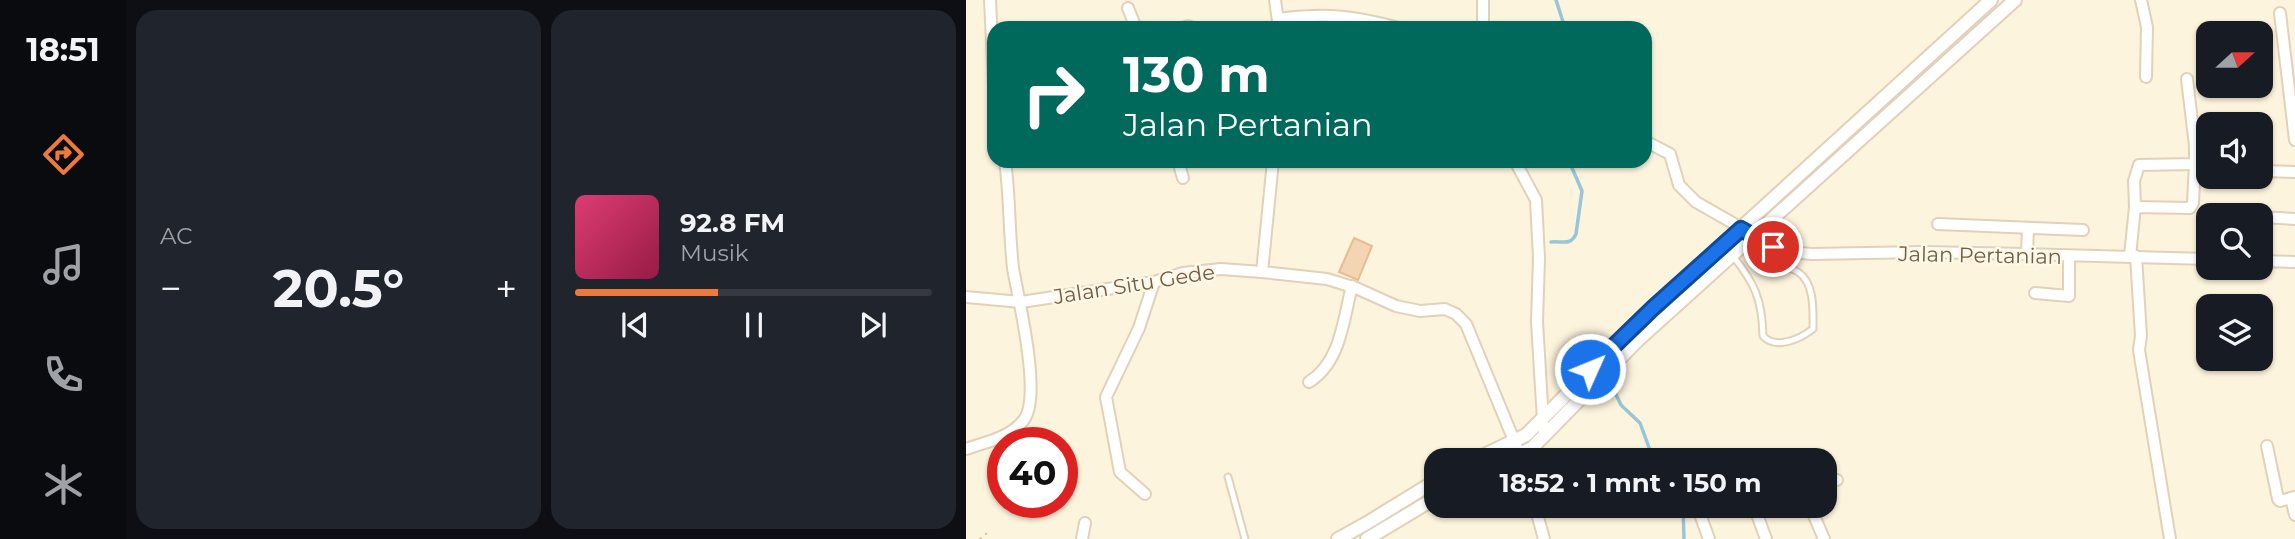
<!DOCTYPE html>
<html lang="id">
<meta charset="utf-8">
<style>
body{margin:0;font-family:Montserrat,sans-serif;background:#20242c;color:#f1f3f6;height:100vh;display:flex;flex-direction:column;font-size:26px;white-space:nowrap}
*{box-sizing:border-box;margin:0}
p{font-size:23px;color:#9ea1a6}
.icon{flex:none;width:38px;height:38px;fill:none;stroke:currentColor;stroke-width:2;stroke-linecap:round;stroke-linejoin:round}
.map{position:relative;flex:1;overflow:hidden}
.drawer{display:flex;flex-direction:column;gap:10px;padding:10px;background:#0d0f14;width:840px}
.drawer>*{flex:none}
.guide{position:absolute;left:21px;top:21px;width:665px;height:147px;border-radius:21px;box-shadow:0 2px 5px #0004;background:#00695c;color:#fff;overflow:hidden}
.needle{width:46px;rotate:69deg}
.buttons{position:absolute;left:1230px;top:21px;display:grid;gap:14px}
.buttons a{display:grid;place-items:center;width:77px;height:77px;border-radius:14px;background:#171b24;box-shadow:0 2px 5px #0004;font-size:35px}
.speed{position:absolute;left:21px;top:427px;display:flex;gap:14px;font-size:35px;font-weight:700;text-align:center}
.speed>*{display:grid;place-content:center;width:91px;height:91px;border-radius:50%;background:#171b24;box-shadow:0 2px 5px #0004;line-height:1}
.speed .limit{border:10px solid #d22;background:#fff;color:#111}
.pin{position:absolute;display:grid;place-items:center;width:60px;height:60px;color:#fff;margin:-30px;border:4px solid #fff;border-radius:50%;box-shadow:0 2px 7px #0007}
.me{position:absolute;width:77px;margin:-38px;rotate:46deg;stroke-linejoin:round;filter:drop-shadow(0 0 5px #0008)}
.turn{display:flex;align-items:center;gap:24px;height:147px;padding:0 21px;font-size:32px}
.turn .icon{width:91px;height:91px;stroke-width:2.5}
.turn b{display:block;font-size:49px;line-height:60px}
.big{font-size:52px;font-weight:700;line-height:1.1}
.drawer .widget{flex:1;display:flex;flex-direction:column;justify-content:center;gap:10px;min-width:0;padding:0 24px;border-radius:21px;background:#20242c}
.song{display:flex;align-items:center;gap:21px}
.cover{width:84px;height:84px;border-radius:10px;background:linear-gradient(135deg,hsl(340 70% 55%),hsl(340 70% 35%))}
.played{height:7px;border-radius:4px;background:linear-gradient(90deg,#ed7a3c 40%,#363941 40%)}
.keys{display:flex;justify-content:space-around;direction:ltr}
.heat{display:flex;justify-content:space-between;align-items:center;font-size:38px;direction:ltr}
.drawer .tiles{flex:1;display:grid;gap:10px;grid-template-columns:repeat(2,1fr)}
.trip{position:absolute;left:458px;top:448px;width:413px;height:70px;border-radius:21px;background:#171b24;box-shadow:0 2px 5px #0004;font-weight:700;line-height:70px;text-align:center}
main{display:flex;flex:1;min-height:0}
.tabs{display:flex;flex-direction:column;width:126px;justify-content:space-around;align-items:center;background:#090b0e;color:#9ea1a6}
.tabs .icon{width:49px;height:49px}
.tabs .current{color:#ed7a3c}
.tabs b{font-size:32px;color:#f1f3f6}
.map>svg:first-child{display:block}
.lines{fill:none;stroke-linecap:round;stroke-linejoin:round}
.stream{stroke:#97c6d8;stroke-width:3.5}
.building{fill:#f3d5b4;stroke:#e6bd93;stroke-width:2}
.service-casing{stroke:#e1d1b9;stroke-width:9}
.minor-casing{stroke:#e1d1b9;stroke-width:14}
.tertiary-casing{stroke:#e1d1b9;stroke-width:16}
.path{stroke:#d7b898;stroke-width:2;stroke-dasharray:2 5;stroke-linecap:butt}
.service{stroke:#fff;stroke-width:5}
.minor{stroke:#fff;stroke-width:10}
.tertiary{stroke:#fff;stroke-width:12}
.route-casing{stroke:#114b97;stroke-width:18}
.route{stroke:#1a73e8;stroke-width:12}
.labels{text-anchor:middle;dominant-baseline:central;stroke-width:5;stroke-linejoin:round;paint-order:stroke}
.street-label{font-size:21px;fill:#735b45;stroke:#fff8e4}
</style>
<main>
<nav class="tabs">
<b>18:51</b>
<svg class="icon current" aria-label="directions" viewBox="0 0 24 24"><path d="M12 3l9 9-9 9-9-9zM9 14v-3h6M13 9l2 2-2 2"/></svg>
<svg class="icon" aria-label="music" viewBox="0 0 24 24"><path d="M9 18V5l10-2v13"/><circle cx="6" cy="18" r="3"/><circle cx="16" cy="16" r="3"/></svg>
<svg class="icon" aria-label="phone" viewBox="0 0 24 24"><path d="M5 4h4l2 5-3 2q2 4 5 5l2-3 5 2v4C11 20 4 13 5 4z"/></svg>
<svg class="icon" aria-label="climate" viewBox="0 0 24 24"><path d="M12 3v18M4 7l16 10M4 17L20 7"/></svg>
</nav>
<section class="drawer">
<div class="tiles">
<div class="widget"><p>AC</p>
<div class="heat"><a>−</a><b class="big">20.5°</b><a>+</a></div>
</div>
<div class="widget">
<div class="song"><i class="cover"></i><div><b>92.8 FM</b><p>Musik</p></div></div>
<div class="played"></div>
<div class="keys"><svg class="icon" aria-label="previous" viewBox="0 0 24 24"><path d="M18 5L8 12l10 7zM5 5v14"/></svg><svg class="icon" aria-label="pause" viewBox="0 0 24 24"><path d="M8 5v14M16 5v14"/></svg><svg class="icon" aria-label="next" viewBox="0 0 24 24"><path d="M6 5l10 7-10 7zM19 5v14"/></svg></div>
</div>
</div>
</section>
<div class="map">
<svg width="1329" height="539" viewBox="0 0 1329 539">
<rect width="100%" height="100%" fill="#fdf4dd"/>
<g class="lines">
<g class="stream">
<polyline points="590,0 599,28"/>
<path d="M 585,242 C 595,240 604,247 610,234 L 616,191 L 603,161"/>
<polyline points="611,347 626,364"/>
<polyline points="639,377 644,382 655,405 674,423 685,453 692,460"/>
<polyline points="717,506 718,539"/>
</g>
</g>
<polygon class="building" points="388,238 406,246 392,280 373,272"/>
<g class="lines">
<defs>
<g id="service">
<path d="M 767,256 C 789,284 796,299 797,336 C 810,350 834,339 847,329 C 847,311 849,283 832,272 C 824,266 810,266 801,261 C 793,257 785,250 778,245"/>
<polyline points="262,477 279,539"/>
</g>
<g id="minor">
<polyline points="24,0 28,85"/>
<polyline points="309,0 313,28"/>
<polyline points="517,0 517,28"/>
<polyline points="1175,0 1181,27 1180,77"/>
<polyline points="162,8 170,28"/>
<polyline points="1314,13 1329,140"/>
<path d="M 312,19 C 361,13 386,15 433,28"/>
<polyline points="217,28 222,26 227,28"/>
<polyline points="679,141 704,154 713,185 730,202 807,246 824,252 846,254 956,252 1061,254 1242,259"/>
<polyline points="212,161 217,178"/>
<polyline points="549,161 570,200 573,258 571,322 578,437"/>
<polyline points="1295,171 1329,172"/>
<polyline points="1169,207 1168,181 1173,165 1229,164 1229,146 1221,79"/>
<polyline points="1263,214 1275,215"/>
<polyline points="1295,217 1329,219"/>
<polyline points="972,224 1117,230"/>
<polyline points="1061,254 1062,228"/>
<polyline points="1164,256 1169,207 1224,208 1227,203 1229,164"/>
<polyline points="1170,256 1175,336 1173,350 1204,539"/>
<polyline points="1295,261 1329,262"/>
<polyline points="296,272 307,161"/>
<polyline points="1069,293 1103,296 1103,256"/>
<polyline points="0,297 55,302 188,282 217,273 255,269 296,272 361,279 390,288 430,306 454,311 479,309 490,314 500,324 556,460"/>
<path d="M 343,382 C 375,362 377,320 386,286"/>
<polyline points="1301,446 1312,499 1314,501 1325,498"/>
<path d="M 0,449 C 20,442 43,438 57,421 C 77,398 52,298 47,268 C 43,233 44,197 39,161"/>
<polyline points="859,477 871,480"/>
<polyline points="179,494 154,472 140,397 173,328 188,282"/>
<polyline points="1328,497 1325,498 1329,515"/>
<polyline points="569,506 578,539"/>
<polyline points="731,506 743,539"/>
<polyline points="788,506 800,539"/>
<polyline points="844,506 858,539"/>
<polyline points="116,539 119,523"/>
</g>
<g id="tertiary">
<polyline points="508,460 560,435 687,308 1025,0"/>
<polyline points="542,460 566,448 672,340 1049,0"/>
<polyline points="372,539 401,523 471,480"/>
<polyline points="401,539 471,497"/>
</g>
</defs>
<use href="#service" class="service-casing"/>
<use href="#minor" class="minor-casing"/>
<use href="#tertiary" class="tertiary-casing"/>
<polyline class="path" points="14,539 21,533"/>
<use href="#service" class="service"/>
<use href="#minor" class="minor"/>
<use href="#tertiary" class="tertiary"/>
</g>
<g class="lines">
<defs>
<polyline id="route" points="624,369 687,308 775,229 807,247"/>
</defs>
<use href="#route" class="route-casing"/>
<use href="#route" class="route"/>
</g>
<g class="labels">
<g class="street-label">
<text transform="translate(1014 255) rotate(1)">Jalan Pertanian</text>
<text transform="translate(168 284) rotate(-9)">Jalan Situ Gede</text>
</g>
</g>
</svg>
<div class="buttons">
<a><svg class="needle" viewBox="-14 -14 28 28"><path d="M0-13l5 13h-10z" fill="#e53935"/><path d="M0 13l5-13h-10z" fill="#9ea1a6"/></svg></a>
<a><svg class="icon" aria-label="sound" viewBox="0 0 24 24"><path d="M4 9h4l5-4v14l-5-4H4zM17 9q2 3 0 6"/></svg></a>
<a><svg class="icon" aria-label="search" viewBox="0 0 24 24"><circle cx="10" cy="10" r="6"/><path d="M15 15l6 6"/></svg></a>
<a><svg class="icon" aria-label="layers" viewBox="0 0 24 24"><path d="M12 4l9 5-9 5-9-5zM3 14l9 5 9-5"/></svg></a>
</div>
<div class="speed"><div class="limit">40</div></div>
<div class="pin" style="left:807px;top:247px;background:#d93025"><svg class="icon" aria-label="arrive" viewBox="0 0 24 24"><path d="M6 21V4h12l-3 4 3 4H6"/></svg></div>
<svg class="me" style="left:624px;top:369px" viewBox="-20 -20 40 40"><circle r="17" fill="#1a73e8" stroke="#fff" stroke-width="3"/><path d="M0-11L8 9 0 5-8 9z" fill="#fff"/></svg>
<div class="trip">18:52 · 1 mnt · 150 m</div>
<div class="guide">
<div class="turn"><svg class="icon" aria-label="right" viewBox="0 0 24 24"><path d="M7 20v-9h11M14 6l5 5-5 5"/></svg><div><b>130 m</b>Jalan Pertanian</div></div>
</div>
</div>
</main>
